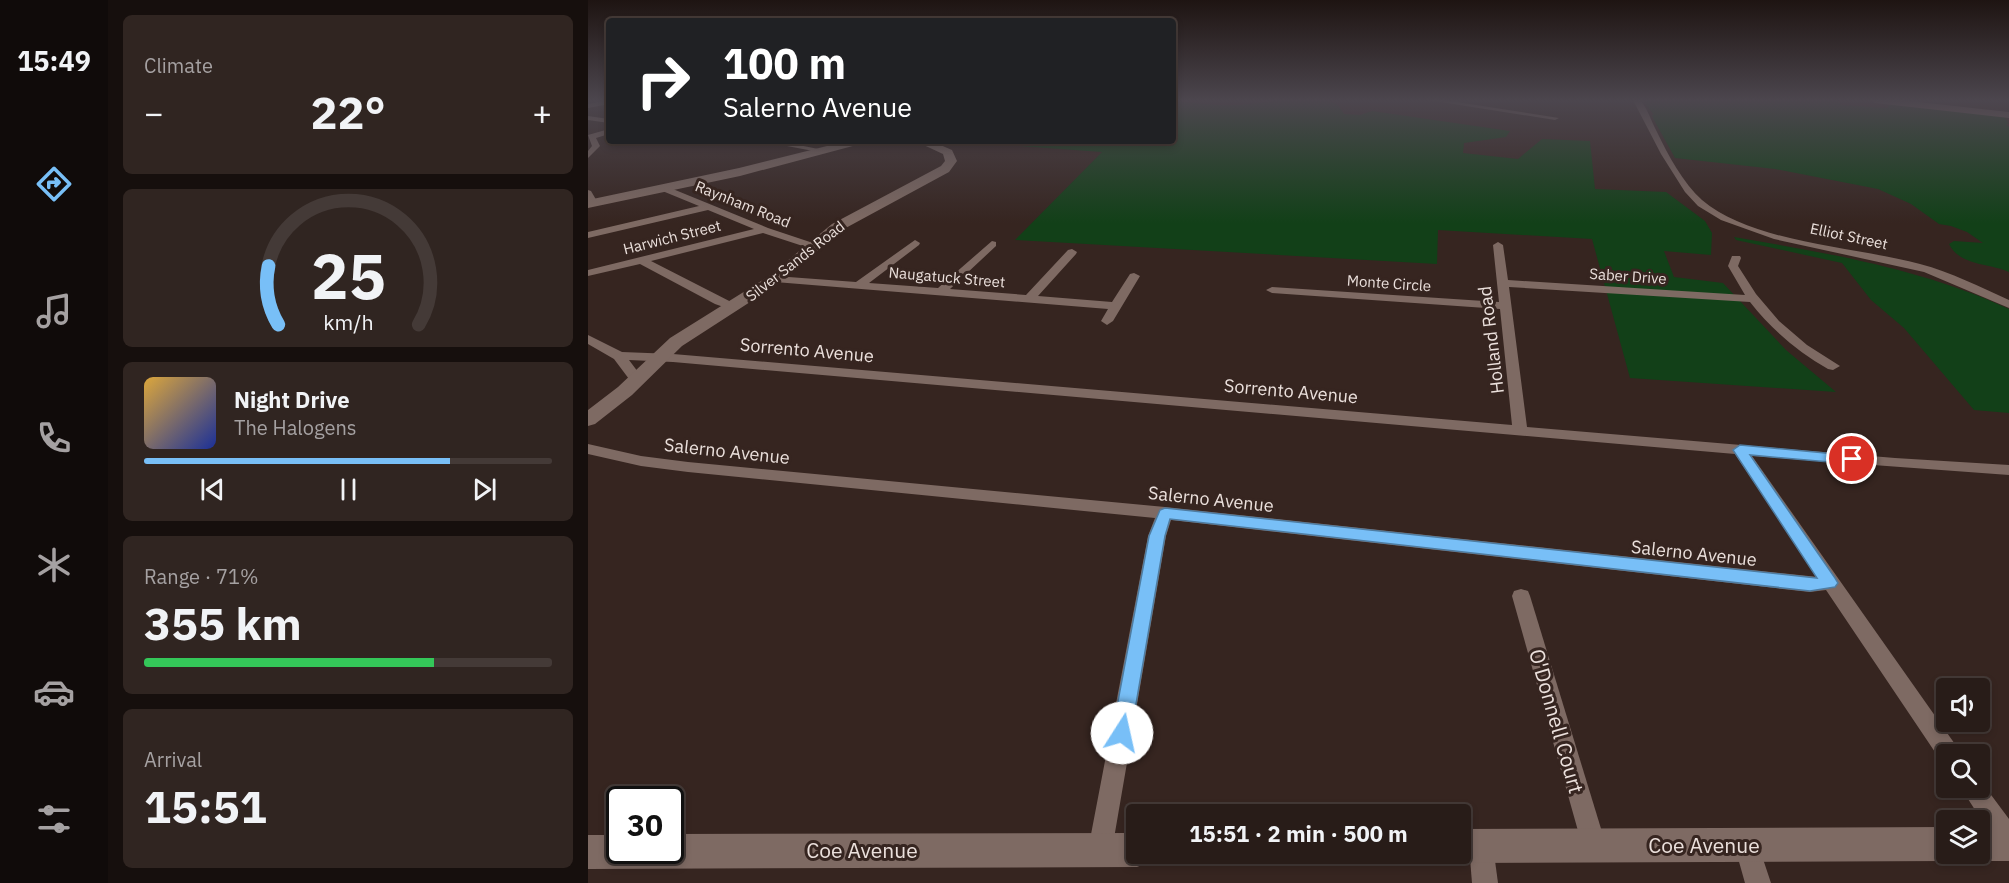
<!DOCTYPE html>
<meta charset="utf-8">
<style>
body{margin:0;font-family:"IBM Plex Sans",sans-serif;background:#302521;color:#f1f3f6;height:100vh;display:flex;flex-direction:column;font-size:22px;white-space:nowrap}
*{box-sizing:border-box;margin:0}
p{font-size:20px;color:#a5a1a2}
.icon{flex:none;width:33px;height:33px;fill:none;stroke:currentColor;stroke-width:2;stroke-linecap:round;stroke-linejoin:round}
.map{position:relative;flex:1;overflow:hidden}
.sheet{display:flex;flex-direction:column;gap:15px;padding:15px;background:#160f0d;width:480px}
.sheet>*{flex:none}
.guide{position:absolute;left:18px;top:18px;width:570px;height:126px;border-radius:6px;box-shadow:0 3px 9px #0003,0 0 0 2px #443a37;background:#202124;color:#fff;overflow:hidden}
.fabs{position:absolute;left:1348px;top:678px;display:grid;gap:12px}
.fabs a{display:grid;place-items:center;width:54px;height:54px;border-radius:6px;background:#281c18;box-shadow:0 3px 9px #0003,0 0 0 2px #443a37;font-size:30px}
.speed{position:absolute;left:18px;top:786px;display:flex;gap:12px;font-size:30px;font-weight:700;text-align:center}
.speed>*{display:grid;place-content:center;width:78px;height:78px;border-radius:50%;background:#281c18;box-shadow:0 3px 9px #0003,0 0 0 2px #443a37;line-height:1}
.speed .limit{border:3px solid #111;border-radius:9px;background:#fff;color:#111}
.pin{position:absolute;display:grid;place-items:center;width:51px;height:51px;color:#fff;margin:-26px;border:3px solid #fff;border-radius:50%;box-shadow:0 2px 6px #0007}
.me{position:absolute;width:66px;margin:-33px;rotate:10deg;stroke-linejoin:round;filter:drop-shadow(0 0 4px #0008)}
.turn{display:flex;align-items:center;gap:21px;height:126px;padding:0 18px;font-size:27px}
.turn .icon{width:78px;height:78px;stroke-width:2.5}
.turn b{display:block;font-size:42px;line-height:51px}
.big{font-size:45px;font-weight:700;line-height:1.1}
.sheet .widget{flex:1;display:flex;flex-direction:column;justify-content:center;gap:9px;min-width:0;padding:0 21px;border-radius:9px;background:#302521}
.sheet .dial{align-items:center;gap:0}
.dial svg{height:156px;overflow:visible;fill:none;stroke:#443a37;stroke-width:7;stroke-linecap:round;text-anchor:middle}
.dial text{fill:#f1f3f6;stroke:none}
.song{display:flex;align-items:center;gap:18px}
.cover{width:72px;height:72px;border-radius:9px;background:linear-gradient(135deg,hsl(40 70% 55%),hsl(230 70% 35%))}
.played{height:6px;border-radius:3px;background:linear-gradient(90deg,#78bff7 75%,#443a37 75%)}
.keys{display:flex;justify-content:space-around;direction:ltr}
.heat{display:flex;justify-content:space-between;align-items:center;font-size:33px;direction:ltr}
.charge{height:9px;border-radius:4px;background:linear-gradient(90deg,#34c759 71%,#443a37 0)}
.trip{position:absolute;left:538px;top:804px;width:345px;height:60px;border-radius:6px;background:#281c18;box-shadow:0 3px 9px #0003,0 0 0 2px #443a37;font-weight:700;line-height:60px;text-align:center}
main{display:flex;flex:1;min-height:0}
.tab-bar{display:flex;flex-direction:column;width:108px;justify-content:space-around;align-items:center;background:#100b0a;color:#a5a1a2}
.tab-bar .icon{width:42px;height:42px}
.tab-bar .selected{color:#78bff7}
.tab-bar b{font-size:27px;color:#f1f3f6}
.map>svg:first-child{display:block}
.green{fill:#124018}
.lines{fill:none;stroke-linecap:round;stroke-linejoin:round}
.street{fill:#7e6a63;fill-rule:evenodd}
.secondary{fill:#7e6a63;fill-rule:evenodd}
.route{fill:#78bff7;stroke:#4e7ca1;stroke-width:1.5}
.labels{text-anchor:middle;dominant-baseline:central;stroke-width:6;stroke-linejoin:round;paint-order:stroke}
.far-street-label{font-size:15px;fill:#ebe0dc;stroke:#362520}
.street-label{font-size:18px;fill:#ebe0dc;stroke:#362520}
.near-street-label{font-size:21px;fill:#ebe0dc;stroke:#362520}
</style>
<main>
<nav class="tab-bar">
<b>15:49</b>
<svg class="icon selected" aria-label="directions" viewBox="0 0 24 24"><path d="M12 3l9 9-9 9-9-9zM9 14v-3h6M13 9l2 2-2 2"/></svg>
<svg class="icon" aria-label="music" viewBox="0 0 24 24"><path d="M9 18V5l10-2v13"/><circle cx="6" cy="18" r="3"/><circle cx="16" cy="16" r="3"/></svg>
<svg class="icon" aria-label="phone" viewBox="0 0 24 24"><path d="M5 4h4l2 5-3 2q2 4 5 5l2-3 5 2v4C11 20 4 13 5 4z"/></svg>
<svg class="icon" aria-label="climate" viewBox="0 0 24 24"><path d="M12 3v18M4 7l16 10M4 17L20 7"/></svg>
<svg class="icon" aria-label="car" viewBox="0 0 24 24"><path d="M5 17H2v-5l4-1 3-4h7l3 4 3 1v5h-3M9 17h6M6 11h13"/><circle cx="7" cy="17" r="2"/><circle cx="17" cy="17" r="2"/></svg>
<svg class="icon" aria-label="filters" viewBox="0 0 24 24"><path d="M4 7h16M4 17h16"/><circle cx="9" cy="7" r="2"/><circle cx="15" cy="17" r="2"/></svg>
</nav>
<section class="sheet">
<div class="widget"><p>Climate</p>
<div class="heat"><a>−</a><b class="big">22°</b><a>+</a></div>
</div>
<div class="widget dial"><svg viewBox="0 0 100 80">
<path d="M14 69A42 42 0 1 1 86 69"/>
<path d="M14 69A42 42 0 0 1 9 39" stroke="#78bff7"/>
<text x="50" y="56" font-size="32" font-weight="700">25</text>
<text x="50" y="72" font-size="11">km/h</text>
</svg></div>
<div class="widget">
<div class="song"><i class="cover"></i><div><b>Night Drive</b><p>The Halogens</p></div></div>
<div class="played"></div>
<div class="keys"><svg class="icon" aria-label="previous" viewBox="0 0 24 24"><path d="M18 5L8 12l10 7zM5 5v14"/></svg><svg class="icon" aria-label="pause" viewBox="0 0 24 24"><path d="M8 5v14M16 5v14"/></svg><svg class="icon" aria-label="next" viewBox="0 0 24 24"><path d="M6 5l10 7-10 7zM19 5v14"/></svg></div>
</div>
<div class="widget"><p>Range · 71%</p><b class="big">355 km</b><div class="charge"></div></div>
<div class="widget"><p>Arrival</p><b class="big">15:51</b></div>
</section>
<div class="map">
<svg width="1421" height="883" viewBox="0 0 1421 883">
<rect width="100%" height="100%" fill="#362520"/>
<g class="green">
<path d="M 585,100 C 605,103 625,106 646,105 C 670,105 728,91 748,104 C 751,106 754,111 756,114 L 772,115 L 784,111 L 922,131 L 918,137 L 876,143 L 875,153 L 930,159 L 954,139 L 1002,141 L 1007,189 L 1078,192 L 1117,221 L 1124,233 L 1123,255 L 1076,251 L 1086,277 L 1135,283 L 1198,350 L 1248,392 L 1042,378 L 1004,239 L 850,230 L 849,264 L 427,240 L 514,152 L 404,144 L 411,141 L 585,141 Z"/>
<path d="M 1060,100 L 1250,100 L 1253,105 L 1299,108 L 1302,103 L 1417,117 L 1421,124 L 1418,124 L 1421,127 L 1421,272 C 1401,263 1372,266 1361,244 L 1366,241 L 1395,243 L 1379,232 L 1363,226 L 1351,224 L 1323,204 L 1290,189 L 1187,169 L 1087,158 L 1066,120 L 1064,115 L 1066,115 L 1056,102 Z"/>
<path d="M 1146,237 C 1239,253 1335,269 1421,309 L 1421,413 L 1386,410 L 1316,328 L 1283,300 L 1254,263 L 1148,240 Z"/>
</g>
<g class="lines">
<g class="street">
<polygon points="21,100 21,104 0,108 0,104"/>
<polygon points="840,100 856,100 971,118 967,120"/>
<path d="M 1045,100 L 1052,100 C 1060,109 1063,121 1069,132 C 1080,155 1095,183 1114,200 C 1164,243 1269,247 1332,264 C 1363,272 1392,287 1421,300 L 1421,308 L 1336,272 L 1186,239 L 1133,220 L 1110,206 L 1097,192 L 1073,154 Z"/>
<polygon points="0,116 21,119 21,123 0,120"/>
<polygon points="21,129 21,134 8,138 12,146 0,158 0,151 4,146 0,135"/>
<polygon points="173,141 191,141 240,151 236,153"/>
<polygon points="75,185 180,228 228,244 229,246 224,249 175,233 63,261 153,307 147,311 127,304 52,264 0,276 0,270 166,229 120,210 0,238 0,232 111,206 72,190 70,188"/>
<polygon points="0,190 3,191 10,203 8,205 0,203"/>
<polygon points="327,240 332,243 331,245 281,283 350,288 404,241 408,242 408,246 362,289 438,295 480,250 484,249 489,252 488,254 450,296 524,302 542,274 546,273 552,276 525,321 519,325 513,321 520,309 187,282 181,279 187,276 268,282"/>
<path d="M 910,242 L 915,245 L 920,280 L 1157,295 L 1140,266 L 1144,256 L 1152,256 L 1153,258 L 1150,266 L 1168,294 L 1191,321 L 1219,345 L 1252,366 L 1245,370 L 1240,369 C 1210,352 1184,330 1162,302 L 921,287 L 939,427 L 1307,458 L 1421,465 L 1421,475 L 1164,456 L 1369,747 L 1372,754 L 1359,754 L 1359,764 L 1353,761 L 1238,590 L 1222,592 L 583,520 L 578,536 L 524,850 L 521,859 L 512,862 L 503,859 L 500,850 L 560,536 L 567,518 L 100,472 L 53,466 L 0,454 L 0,444 L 53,456 L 100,462 L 577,507 L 1230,577 L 1147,454 L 85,362 L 41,360 L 56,380 L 49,384 L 44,383 L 26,359 L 0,344 L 0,335 L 34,352 L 85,354 L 924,425 L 912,309 L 684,293 L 678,290 L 684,287 L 911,302 L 905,245 Z"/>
<polygon points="933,589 940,591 942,596 1018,845 1015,854 1006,857 997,854 994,845 924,596 926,591"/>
<polygon points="1392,780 1421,819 1421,852 1412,849 1373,788 1392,788"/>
<polygon points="1158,832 1167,835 1183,883 1157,883 1146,844 1149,835"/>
<polygon points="893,834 902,837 905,846 910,883 884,883 881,846 884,837"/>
</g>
<g class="secondary">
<polygon points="1282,100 1312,100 1421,112 1421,118 1287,103"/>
<polygon points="259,141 278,141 276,143 152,176 0,208 0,200 151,168"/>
<polygon points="327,141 343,141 364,150 369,161 361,172 254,230 193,282 94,346 44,395 7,424 0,426 0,410 30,387 82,338 181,276 244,224 353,166 357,161 355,154"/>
<polygon points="1359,827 1359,854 1372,854 1359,861 873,863 861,858 859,854 873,854 873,829"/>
<polygon points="1392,827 1421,827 1421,861 1392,861 1380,856 1379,854 1392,854"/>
<polygon points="549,833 549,854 565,854 561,862 549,867 0,869 0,835 32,835 32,850 82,850 82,834"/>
</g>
</g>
<linearGradient id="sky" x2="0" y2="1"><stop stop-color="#1e1412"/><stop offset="0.45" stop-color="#4c464e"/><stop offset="1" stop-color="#4c464e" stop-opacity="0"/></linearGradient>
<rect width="1421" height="223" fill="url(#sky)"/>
<polygon class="route" points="1152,445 1269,456 1271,459 1264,464 1162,455 1247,578 1250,583 1247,587 1222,591 582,519 577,536 543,733 541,739 534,742 527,739 524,733 561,536 572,510 577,508 1229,578 1145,450"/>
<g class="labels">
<g class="far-street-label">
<text transform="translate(155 204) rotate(22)">Raynham Road</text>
<text transform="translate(1261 236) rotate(12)">Elliot Street</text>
<text transform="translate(84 237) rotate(-14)">Harwich Street</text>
<text transform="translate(207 261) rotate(-38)">Silver Sands Road</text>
<text transform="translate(1040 276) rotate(4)">Saber Drive</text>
<text transform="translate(359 277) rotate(5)">Naugatuck Street</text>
<text transform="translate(801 283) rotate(4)">Monte Circle</text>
</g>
<g class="street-label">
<text transform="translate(903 340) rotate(-97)">Holland Road</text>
<text transform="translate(219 350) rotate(5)">Sorrento Avenue</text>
<text transform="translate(703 391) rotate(5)">Sorrento Avenue</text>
<text transform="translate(139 451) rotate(6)">Salerno Avenue</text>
<text transform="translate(623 499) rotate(6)">Salerno Avenue</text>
<text transform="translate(1106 553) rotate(6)">Salerno Avenue</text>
</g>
<g class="near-street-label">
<text transform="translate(969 721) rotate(74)">O'Donnell Court</text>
<text x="1116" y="845">Coe Avenue</text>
<text x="274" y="850">Coe Avenue</text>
</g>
</g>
</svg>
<div class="fabs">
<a><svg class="icon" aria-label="sound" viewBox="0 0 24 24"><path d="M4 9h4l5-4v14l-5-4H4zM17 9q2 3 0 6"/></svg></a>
<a><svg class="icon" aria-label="search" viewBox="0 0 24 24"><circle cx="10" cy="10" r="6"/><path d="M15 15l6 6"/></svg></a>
<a><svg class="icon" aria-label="layers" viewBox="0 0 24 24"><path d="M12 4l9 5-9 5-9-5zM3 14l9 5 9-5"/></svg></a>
</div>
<div class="speed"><div class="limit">30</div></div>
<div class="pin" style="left:1264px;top:459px;background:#d93025"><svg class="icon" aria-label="arrive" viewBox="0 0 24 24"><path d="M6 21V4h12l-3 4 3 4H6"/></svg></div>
<svg class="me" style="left:534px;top:733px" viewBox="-20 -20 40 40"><circle r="19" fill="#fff"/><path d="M0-13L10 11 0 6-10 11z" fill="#78bff7"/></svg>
<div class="trip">15:51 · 2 min · 500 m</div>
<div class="guide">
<div class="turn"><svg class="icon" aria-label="right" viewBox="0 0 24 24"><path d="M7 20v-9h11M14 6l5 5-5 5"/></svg><div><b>100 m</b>Salerno Avenue</div></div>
</div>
</div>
</main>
